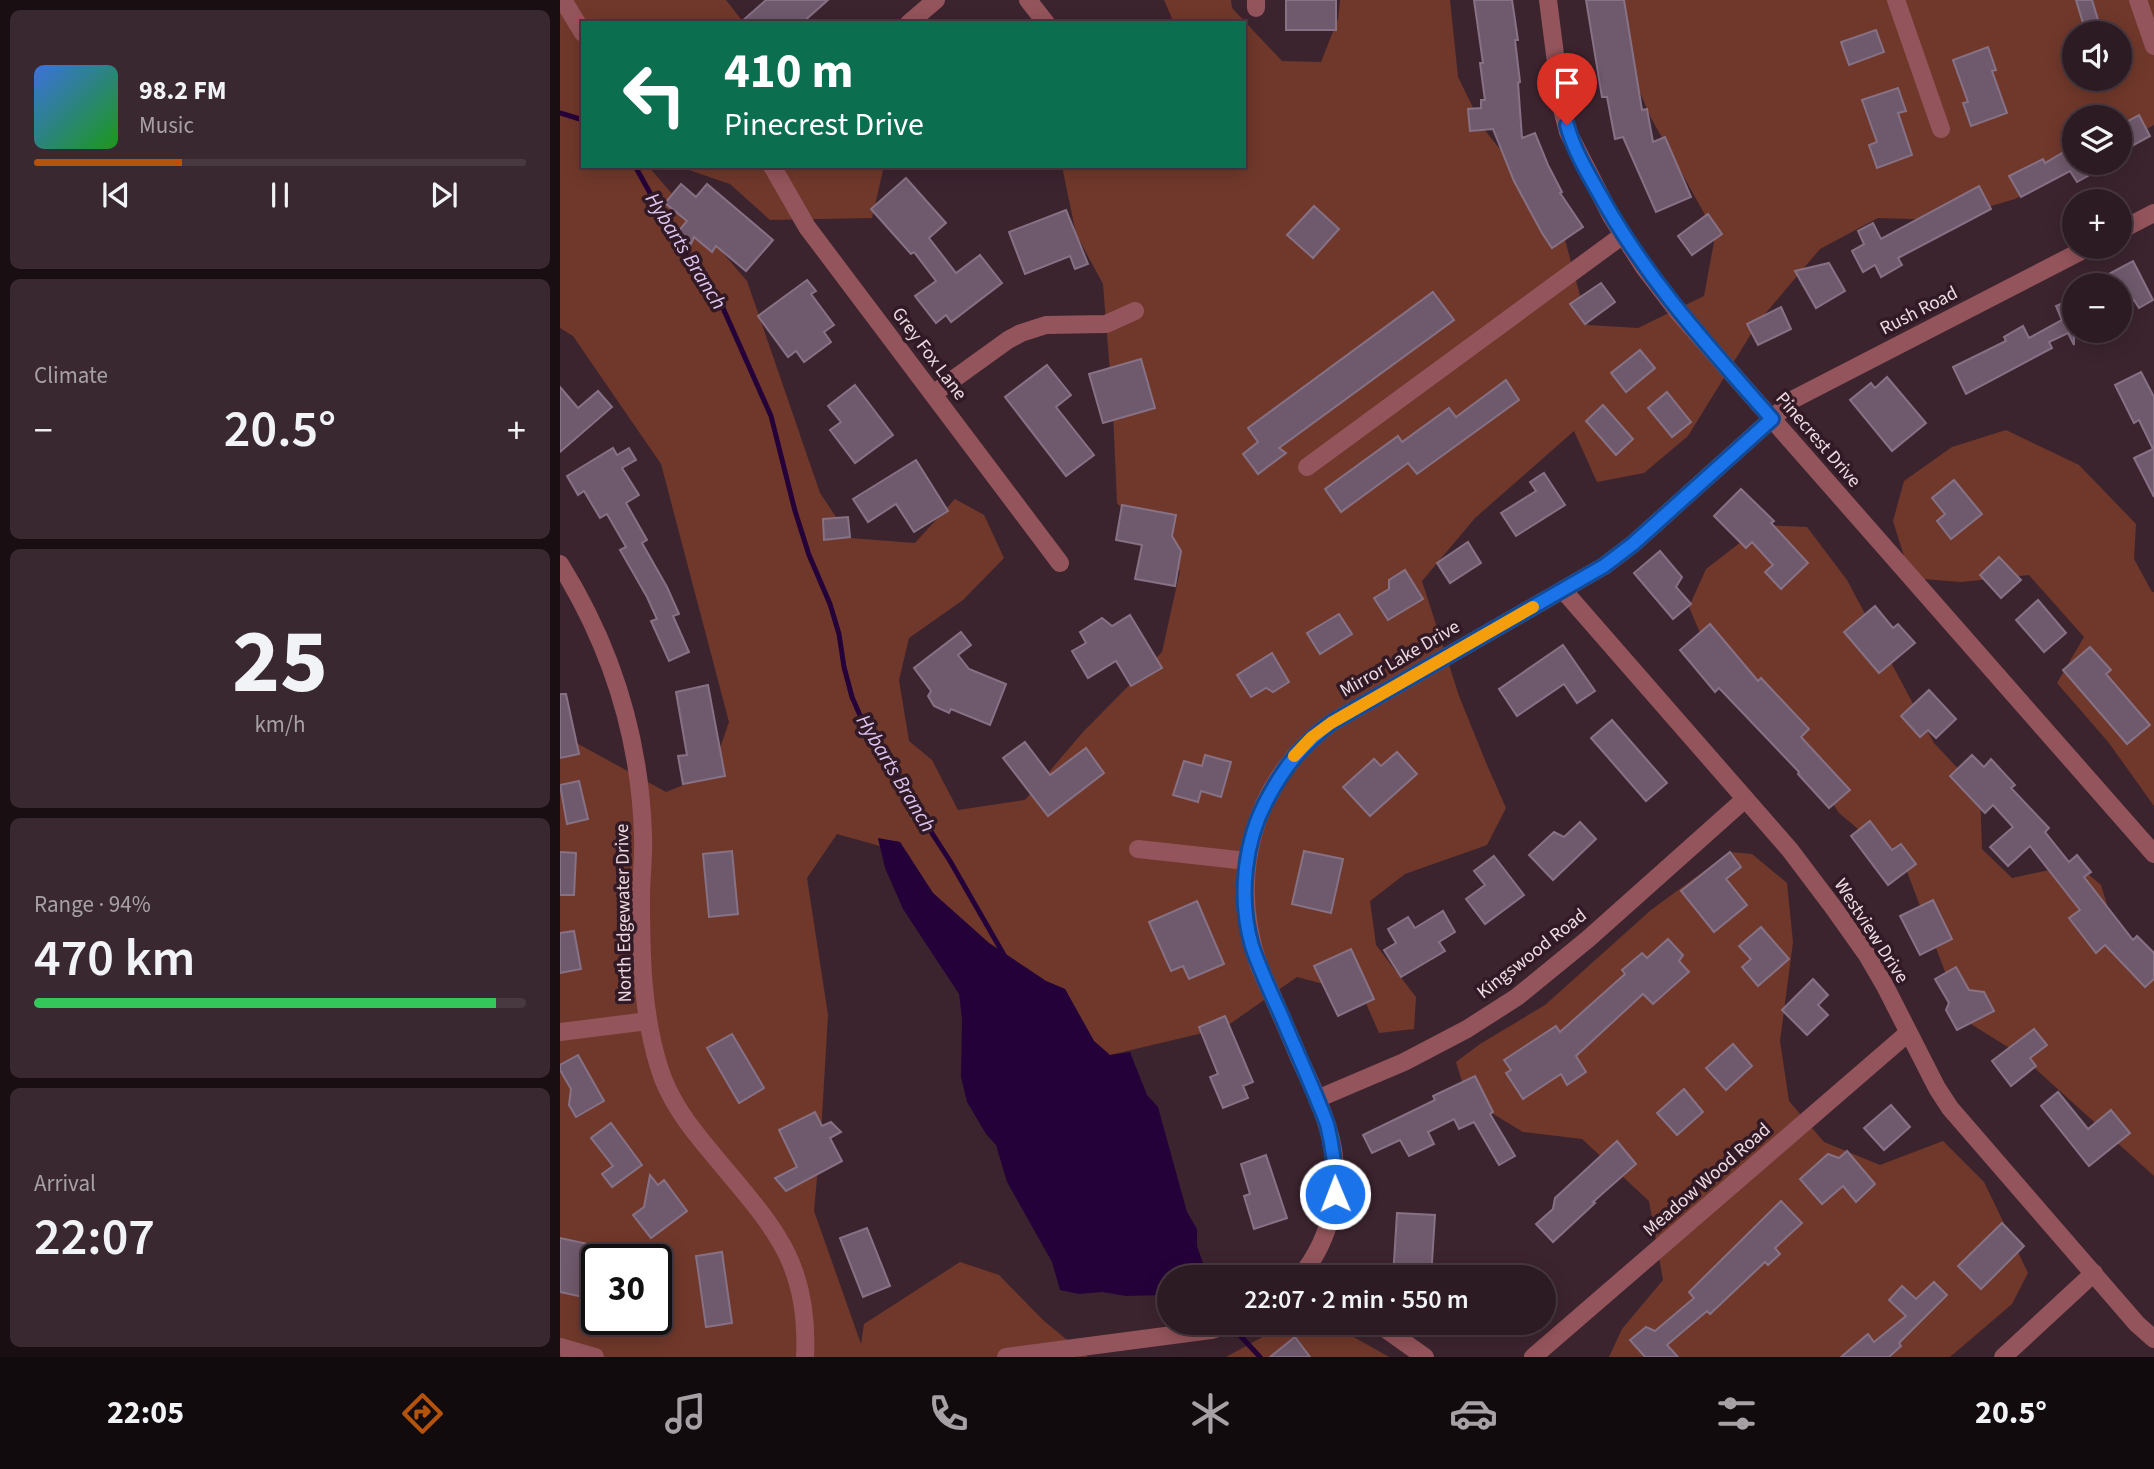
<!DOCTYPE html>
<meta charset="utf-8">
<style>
body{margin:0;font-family:"Source Sans 3",sans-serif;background:#392830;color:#f1f3f6;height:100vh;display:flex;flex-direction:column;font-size:26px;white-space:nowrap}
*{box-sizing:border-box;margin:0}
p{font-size:23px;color:#a7a1a6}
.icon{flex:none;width:38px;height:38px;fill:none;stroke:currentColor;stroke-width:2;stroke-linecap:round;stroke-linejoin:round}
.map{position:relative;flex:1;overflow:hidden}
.drawer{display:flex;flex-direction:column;gap:10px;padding:10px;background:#190f13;width:560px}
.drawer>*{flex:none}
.hud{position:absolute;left:21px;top:21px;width:665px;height:147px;border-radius:0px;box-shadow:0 4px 18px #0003,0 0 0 2px #483941;background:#0b6e4f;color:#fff;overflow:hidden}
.fabs{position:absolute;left:1502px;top:21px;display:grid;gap:14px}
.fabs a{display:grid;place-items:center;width:70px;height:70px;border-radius:50%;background:#2d1b23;box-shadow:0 4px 18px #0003,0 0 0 2px #483941;font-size:35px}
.speed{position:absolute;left:21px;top:1244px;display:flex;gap:14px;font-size:35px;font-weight:700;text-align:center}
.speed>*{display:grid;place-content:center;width:91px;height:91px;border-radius:50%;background:#2d1b23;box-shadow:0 4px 18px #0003,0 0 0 2px #483941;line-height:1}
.speed .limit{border:4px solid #111;border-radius:10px;background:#fff;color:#111}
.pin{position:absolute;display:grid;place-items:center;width:60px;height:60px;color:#fff;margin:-72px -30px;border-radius:50% 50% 50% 0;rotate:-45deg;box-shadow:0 0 7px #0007}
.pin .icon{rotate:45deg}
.me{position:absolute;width:77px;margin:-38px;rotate:359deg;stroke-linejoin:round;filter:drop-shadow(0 0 5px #0008)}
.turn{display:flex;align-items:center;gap:24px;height:147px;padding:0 28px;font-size:32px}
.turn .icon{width:91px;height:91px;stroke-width:2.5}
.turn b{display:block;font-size:49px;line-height:60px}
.big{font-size:52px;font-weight:600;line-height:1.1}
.drawer .tile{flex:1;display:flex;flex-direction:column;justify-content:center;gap:10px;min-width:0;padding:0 24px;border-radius:10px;background:#392830}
.drawer .dial{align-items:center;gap:0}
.dial b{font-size:91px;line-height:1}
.song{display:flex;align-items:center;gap:21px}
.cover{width:84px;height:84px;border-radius:10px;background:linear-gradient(135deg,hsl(220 70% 55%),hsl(120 70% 35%))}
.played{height:7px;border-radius:4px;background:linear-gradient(90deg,#b45309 30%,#483941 30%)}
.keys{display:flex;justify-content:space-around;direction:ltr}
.heat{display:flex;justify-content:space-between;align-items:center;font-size:38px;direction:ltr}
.charge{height:10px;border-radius:5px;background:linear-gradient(90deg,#34c759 94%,#483941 0)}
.trip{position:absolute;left:597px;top:1265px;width:399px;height:70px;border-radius:35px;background:#2d1b23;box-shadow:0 4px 18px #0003,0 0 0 2px #483941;font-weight:600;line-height:70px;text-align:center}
.menu{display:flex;height:112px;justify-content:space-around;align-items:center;background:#120b0e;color:#a7a1a6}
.menu .icon{width:49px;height:49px}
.menu .on{color:#b45309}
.menu b{font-size:32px;color:#f1f3f6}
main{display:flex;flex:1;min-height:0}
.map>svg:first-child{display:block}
.green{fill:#70382b;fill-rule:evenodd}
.water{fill:#25013a}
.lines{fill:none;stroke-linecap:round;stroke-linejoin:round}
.stream{stroke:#25013a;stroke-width:5}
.building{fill:#6f596c;stroke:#877185;stroke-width:2}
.minor{stroke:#94545b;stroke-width:18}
.route-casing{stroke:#114b97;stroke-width:18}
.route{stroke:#1a73e8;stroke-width:12}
.slow{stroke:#f59e0b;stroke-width:12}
.labels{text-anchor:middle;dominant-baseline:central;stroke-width:7;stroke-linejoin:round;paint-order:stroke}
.street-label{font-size:19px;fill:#ecdbe2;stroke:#311a25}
.water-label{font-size:21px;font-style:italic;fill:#dcc6f1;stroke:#311a25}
</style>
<main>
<section class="drawer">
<div class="tile">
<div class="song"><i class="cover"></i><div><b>98.2 FM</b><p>Music</p></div></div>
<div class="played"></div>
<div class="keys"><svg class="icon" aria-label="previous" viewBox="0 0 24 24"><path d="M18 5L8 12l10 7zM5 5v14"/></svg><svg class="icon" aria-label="pause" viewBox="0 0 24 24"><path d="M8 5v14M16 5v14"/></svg><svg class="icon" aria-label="next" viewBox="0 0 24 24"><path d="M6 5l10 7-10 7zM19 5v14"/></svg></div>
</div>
<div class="tile"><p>Climate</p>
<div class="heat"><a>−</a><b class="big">20.5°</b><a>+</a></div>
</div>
<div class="tile dial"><b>25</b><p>km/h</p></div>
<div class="tile"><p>Range · 94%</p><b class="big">470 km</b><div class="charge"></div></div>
<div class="tile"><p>Arrival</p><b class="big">22:07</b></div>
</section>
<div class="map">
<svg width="1594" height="1357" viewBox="0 0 1594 1357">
<rect width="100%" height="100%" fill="#3c242f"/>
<g class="green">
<path d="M 0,0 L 166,0 L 184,23 L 23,23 L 23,166 L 88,166 L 187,281 L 260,493 L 290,538 L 355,543 L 395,499 L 424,515 L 444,558 L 403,600 L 349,638 L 339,680 L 349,741 L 372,760 L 398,810 L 465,800 L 523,732 L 602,652 L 620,571 L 557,503 L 553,410 L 543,284 L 516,234 L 502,166 L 684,166 L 684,23 L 614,23 L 604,0 L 671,0 L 672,8 L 722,61 L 761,62 L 778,19 L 780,0 L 890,0 L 898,77 L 923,128 L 1001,225 L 1028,325 L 1078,328 L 1144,296 L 1154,242 L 1144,213 L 1091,118 L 1057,39 L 1044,0 L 1594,0 L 1594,125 L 1559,144 L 1559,117 L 1514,117 L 1514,163 L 1523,163 L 1455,199 L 1383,220 L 1318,218 L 1260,249 L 1199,321 L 1128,436 L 1084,473 L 1037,482 L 1014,431 L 915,518 L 862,581 L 899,696 L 927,765 L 946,808 L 927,845 L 845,874 L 810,901 L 816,945 L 856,997 L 854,1029 L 819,1033 L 802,994 L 737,977 L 664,1028 L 550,1055 L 534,1041 L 505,989 L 486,981 L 429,943 L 373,893 L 340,842 L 318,839 L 320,846 L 277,834 L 247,878 L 268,1015 L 261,1133 L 254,1211 L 301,1344 L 304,1324 L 400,1262 L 439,1275 L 484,1321 L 528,1357 L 0,1357 L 0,734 L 106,792 L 151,774 L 169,722 L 101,464 L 13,336 L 0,328 ZM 1514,33 L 1559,33 L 1559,79 L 1514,79 ZM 37,1260 L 96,1260 L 96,1320 L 37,1320 Z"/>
<polygon points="117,166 324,166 312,218 210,220 170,184"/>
<polygon points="1446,430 1519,465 1576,524 1574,559 1592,592 1594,592 1594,806 1549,743 1497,683 1524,637 1469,575 1401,582 1351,578 1333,521 1344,481 1392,447"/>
<polygon points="1203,525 1247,527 1287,580 1374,743 1420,792 1422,849 1452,878 1516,864 1541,885 1556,934 1594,951 1594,1176 1459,1054 1403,1019 1346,869 1279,813 1217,718 1153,663 1129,607 1146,569"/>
<polygon points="1170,852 1192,854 1227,883 1233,942 1220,1041 1229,1101 1264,1142 1320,1165 1383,1141 1424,1182 1468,1273 1452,1304 1390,1357 1049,1357 1062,1329 1103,1280 1089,1201 1022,1139 963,1132 907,1098 896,1062 920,1044 985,1005 1091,910"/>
<polygon points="735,1323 769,1323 829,1357 666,1357 726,1324"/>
</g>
<polygon class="water" points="318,838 340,842 373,893 429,943 486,981 505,989 534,1041 550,1055 570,1052 587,1095 598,1107 627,1212 637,1229 637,1246 648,1277 609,1278 609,1297 606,1295 566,1296 542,1292 519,1294 500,1290 492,1262 447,1182 436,1145 426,1134 407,1102 401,1077 402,1019 399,994 343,909 325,868"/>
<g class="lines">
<g class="stream">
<polyline points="0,113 23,120"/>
<polyline points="75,166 119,245 159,299 211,416 235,511 249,555 270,604 279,634 284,667 292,697 309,736 390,861 444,955"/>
<polyline points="674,1329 700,1357"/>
</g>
</g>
<g class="building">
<polygon points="206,0 268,0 242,23 180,23"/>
<rect x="726" y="0" width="50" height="30"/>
<polygon points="914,0 952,0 958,40 955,40 960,82 958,83 962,138 975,133 988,165 1002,192 1000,193 1023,227 992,248 982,233 954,181 933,129 910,131 908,109 921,108 921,100 925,100 920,63 923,63"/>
<polygon points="1026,0 1064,0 1082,110 1087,109 1093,142 1105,137 1131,197 1096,212 1063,137 1055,139 1047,97 1042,97"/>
<polygon points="1516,0 1532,0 1542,33 1526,33"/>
<polygon points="1316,30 1324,52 1289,65 1281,42"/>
<polygon points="1428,47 1436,70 1432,71 1447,113 1411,126 1403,103 1408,102 1393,60"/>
<polygon points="1338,88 1346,111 1338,113 1352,155 1317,168 1309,145 1317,142 1302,100"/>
<polygon points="1579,115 1590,136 1559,153 1559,126"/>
<polygon points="1514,146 1514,163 1551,163 1517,182 1510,171 1461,197 1449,176 1483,159 1485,163"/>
<polygon points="346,178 386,223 369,238 396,273 420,255 442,283 391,322 386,315 376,323 355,296 376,281 354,252 351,254 311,209"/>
<polygon points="121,184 136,197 147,184 213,240 186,271 156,246 152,252 134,237 131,244 117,233 127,221 105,203"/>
<polygon points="1419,186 1431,209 1338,258 1342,265 1321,277 1315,265 1303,272 1292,251 1304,244 1298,231 1313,223 1321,239"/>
<polygon points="754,206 779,229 753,258 727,235"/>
<polygon points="506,210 528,264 515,269 510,256 465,274 449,232"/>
<polygon points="1148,214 1162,234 1132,255 1118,236"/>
<polygon points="1573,261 1593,300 1579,308 1574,300 1559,308 1559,285 1552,285 1547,275"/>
<polygon points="1269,263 1285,291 1256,308 1235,271"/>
<polygon points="247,280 256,291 251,294 274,325 264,332 271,342 244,362 236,351 228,357 198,316"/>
<polygon points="1041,283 1055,302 1025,324 1010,304"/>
<polygon points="873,292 894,320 719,448 726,453 698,474 683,454 698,442 688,428"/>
<polygon points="1514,298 1514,345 1508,333 1489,342 1492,348 1406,394 1393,367 1446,341 1444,337 1463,326 1469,338 1502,320 1496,306"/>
<polygon points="1221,307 1231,329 1198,345 1187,324"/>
<polygon points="1080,350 1095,368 1066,392 1051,373"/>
<polygon points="581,359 595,408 543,423 529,374"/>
<polygon points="487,365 511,395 496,407 534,455 506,476 445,397"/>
<polygon points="1581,372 1594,397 1594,497 1574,458 1593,449 1579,420 1574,423 1555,385"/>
<polygon points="1327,377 1366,423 1332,451 1290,400 1311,383 1315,388"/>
<polygon points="946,380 959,400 857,474 848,463 781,512 765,489 838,436 842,442 889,408 896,417"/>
<polygon points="295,385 333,435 295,463 270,430 281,422 268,406"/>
<polygon points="0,387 18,408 38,391 52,407 0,452"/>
<polygon points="1107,392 1131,422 1112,437 1088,408"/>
<polygon points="1043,405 1073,439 1056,455 1026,421"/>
<polygon points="53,448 57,455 69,448 76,460 62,468 79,495 66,503 87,540 82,543 107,587 119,614 113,616 129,652 109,661 91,621 97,619 87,597 60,550 66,547 47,514 40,518 24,491 18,495 7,476"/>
<polygon points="356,460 388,511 354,532 336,504 308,522 293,499"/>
<polygon points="984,473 1005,505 956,536 941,513 976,491 970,482"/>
<polygon points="1394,480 1422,514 1391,539 1377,521 1385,514 1372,498"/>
<polygon points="1181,489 1214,521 1211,523 1248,563 1221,589 1205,572 1213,565 1192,542 1186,548 1154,516"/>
<polygon points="562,505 616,515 612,536 621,551 615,586 575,579 582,545 556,540"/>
<polygon points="288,517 290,537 264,540 263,519"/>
<polygon points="908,542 921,563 890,583 877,563"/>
<polygon points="1100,551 1122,577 1116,587 1131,604 1113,619 1074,573"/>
<polygon points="1439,557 1461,580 1441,598 1420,575"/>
<polygon points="845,570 863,599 828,620 814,598 829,589 829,580"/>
<polygon points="1478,600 1506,633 1484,652 1456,620"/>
<polygon points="1315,606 1333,628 1338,624 1355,643 1319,673 1284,632"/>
<polygon points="779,614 792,634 760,654 747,633"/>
<polygon points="570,615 602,668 571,686 556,661 528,678 512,651 526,643 520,632 542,618 552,626"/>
<polygon points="1150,624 1198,681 1201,678 1249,729 1241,737 1290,790 1269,808 1238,774 1239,772 1159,688 1155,692 1120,650"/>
<polygon points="401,632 411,645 398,655 409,669 446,684 430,725 391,709 389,713 374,706 368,696 371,691 354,668"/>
<polygon points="1003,645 1035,691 1017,703 1004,684 957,716 939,689"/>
<polygon points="1530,647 1551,670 1546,674 1590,725 1567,744 1503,670"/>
<polygon points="712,653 729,682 713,692 706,688 691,697 677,675"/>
<polygon points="148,685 165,776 123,784 118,756 127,755 116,692"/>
<polygon points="1369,690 1396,719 1376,738 1368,730 1360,737 1341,716"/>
<polygon points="0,694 6,694 19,754 0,758"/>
<polygon points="1052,720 1107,783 1086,801 1031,738"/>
<polygon points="465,742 490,775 526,748 544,773 488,816 443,758"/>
<polygon points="837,752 857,774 810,816 783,787 814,759 821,766"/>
<polygon points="645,755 671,762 661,797 641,791 638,802 613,795 624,761 642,766"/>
<polygon points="1412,755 1424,767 1431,759 1455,785 1451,788 1489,828 1485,832 1509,862 1517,855 1531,872 1524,877 1573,940 1577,936 1594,953 1594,979 1585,987 1545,945 1536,953 1509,918 1520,910 1470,846 1448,866 1430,847 1453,827 1433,805 1425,813 1390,776"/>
<polygon points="19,781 28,819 7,824 0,785"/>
<polygon points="1310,821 1332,850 1341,844 1356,864 1328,885 1291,836"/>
<polygon points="1020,822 1036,839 993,880 969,855 994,832 1004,837"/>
<polygon points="172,851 178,914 149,917 143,854"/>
<polygon points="744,851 783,859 771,913 732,904"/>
<polygon points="0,852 16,853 14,895 0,895"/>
<polygon points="1170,852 1181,867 1166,879 1187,905 1154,932 1121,891"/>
<polygon points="934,856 964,895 925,924 906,899 925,885 914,871"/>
<polygon points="1373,900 1392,939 1360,955 1340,916"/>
<polygon points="637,901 664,964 629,979 623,966 611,971 589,922"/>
<polygon points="883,911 895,932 879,942 885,951 841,977 824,950 836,943 828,929 848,917 855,928"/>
<polygon points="1201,927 1229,959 1198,986 1182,967 1191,959 1179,946"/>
<polygon points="14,931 21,969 0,973 0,933"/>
<polygon points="1108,939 1123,955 1119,961 1129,972 1093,1004 1083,994 1016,1056 1026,1072 1007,1085 1001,1074 963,1099 946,1073 951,1070 944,1060 996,1026 1000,1032 1065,974 1062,970 1082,953 1087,958"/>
<polygon points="791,949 814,999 778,1016 754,966"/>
<polygon points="1396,967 1409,990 1424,992 1434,1011 1397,1030 1386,1010 1389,1003 1375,979"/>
<polygon points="1253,979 1268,995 1258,1005 1268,1015 1247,1035 1222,1010"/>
<polygon points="665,1016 693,1082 683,1086 688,1098 663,1108 650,1077 658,1074 639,1027"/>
<polygon points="1474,1029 1487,1045 1470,1058 1476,1066 1451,1086 1432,1061"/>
<polygon points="172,1034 204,1088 179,1103 147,1048"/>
<polygon points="1173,1044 1192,1066 1166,1090 1146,1068"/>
<polygon points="18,1055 44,1101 16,1117 9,1105 11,1089 0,1070 0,1065"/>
<polygon points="915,1076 933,1112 930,1114 955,1156 939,1165 914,1122 899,1129 894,1119 868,1132 874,1144 849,1156 840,1140 812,1153 803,1135 875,1100 873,1096"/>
<polygon points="1124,1089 1143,1112 1117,1135 1097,1113"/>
<polygon points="1498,1092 1528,1129 1551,1110 1570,1133 1529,1166 1481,1106"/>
<polygon points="1331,1105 1350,1127 1324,1150 1304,1128"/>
<polygon points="255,1112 262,1126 271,1122 281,1132 270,1138 282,1161 226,1191 215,1178 237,1167 219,1130"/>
<polygon points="51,1123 82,1165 52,1187 42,1174 53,1166 31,1138"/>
<polygon points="1057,1141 1076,1164 1033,1202 1035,1203 993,1242 976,1224 993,1209 995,1198"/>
<polygon points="1287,1151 1315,1184 1296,1202 1283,1186 1262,1204 1240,1179 1268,1154 1279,1158"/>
<polygon points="706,1155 727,1218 694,1229 684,1196 690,1194 681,1164"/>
<polygon points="90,1175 98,1185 104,1180 127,1211 91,1238 73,1215 84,1207"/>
<polygon points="1221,1201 1242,1223 1215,1248 1220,1254 1208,1265 1205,1262 1150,1314 1147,1311 1107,1345 1118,1357 1085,1357 1070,1340 1086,1327 1095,1331 1134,1298 1129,1292"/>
<polygon points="837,1213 875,1215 871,1278 833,1278"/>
<polygon points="1442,1223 1464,1246 1421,1289 1398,1266"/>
<polygon points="307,1228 330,1286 303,1297 280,1238"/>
<polygon points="0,1238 37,1246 37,1300 0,1292"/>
<polygon points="162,1252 172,1323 146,1327 136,1256"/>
<polygon points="1374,1282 1387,1295 1339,1343 1341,1346 1329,1357 1281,1357 1308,1334 1314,1342 1346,1316 1329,1300 1342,1286 1356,1299"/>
<polygon points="735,1337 750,1357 710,1357"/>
</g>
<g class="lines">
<g class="minor">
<polyline points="3,0 23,33"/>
<polyline points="468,0 486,23"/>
<polyline points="696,0 696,8"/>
<polyline points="988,0 1002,109 1008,132 1051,216 1083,266 1119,313 1594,854"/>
<polyline points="1336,0 1381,129"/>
<polyline points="1578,0 1594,46"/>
<polyline points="349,23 376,0"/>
<polyline points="212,166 247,227 500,563"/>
<polyline points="1559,231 1594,213"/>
<polyline points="373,394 448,340 461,333 486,325 546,324 575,311"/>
<polyline points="747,467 1063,235"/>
<path d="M 0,564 C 51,646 80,738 83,835 C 84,856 81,877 81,898 C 81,955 82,1012 99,1067 C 109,1100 129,1126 151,1152 C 209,1223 250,1258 245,1357"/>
<polyline points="1003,590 1230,850 1273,907 1307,955 1325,986 1377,1088 1390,1108 1577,1324 1594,1339"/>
<polyline points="578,849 687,861"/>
<polyline points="0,1032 88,1021"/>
<polyline points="757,1099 844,1062 907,1029 957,997 1028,939 1185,799"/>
<path d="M 739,1278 C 775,1235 784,1178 767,1125 C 760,1103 750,1081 740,1060 C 727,1029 713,997 699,966 C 668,875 692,782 771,723 L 1044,566 L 1073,544 L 1234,399 L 1529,247"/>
<polyline points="817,1323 865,1357"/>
<polyline points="0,1347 35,1357"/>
<polyline points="446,1357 651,1330 675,1323"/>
<polyline points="973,1357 1348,1033"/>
<polyline points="1443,1357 1534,1273"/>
</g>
</g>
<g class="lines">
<defs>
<path id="route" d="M 775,1194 C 776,1169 773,1148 767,1124 C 753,1087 736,1051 721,1015 C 711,993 700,970 692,946 C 678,898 684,840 709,796 C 725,766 743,744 771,723 L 1044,566 L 1073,544 L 1212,419 C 1148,346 1086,279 1039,193 C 1027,172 1013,148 1007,125"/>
</defs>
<use href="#route" class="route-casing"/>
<use href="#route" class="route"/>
<polyline class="slow" points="734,756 752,737 771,723 973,607"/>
</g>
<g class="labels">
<g class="street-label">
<text transform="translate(1359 311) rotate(-27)">Rush Road</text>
<text transform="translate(369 354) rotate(53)">Grey Fox Lane</text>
<text transform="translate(1258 440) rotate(49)">Pinecrest Drive</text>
<text transform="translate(840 659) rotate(-30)">Mirror Lake Drive</text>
<text transform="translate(64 913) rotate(-91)">North Edgewater Drive</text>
<text transform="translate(1311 931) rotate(57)">Westview Drive</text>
<text transform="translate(972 954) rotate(-38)">Kingswood Road</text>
<text transform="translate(1147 1180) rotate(-41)">Meadow Wood Road</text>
</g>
<g class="water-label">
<text transform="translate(126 251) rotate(58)">Hybarts Branch</text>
<text transform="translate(336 773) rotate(59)">Hybarts Branch</text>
</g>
</g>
</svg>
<div class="fabs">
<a><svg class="icon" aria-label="sound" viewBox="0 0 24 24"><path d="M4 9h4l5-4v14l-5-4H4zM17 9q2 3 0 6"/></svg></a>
<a><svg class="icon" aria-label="layers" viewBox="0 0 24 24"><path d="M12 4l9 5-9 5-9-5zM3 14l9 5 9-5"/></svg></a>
<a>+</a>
<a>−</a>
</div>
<div class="speed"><div class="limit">30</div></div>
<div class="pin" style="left:1007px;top:125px;background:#d93025"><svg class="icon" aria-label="arrive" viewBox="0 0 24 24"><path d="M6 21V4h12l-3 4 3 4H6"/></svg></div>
<svg class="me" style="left:775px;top:1194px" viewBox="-20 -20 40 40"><circle r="17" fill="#1a73e8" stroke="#fff" stroke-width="3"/><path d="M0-11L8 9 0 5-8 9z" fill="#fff"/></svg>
<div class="trip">22:07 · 2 min · 550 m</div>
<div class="hud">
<div class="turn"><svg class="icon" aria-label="left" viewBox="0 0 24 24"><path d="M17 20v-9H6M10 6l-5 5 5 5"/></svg><div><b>410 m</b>Pinecrest Drive</div></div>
</div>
</div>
</main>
<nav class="menu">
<b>22:05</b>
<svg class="icon on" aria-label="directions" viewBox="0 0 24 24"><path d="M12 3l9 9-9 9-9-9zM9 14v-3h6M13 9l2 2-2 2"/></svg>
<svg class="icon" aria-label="music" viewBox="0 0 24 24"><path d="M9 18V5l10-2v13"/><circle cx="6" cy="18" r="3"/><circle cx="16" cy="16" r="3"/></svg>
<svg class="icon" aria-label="phone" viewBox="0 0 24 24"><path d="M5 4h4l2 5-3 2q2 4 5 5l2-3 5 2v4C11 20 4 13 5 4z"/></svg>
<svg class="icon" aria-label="climate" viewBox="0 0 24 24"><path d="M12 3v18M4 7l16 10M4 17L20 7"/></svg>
<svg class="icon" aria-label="car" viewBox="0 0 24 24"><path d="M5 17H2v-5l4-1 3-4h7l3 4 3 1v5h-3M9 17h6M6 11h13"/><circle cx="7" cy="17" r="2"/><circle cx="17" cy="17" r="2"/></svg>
<svg class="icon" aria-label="filters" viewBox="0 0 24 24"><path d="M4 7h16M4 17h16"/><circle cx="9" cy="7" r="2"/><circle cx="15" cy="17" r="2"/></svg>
<b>20.5°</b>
</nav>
